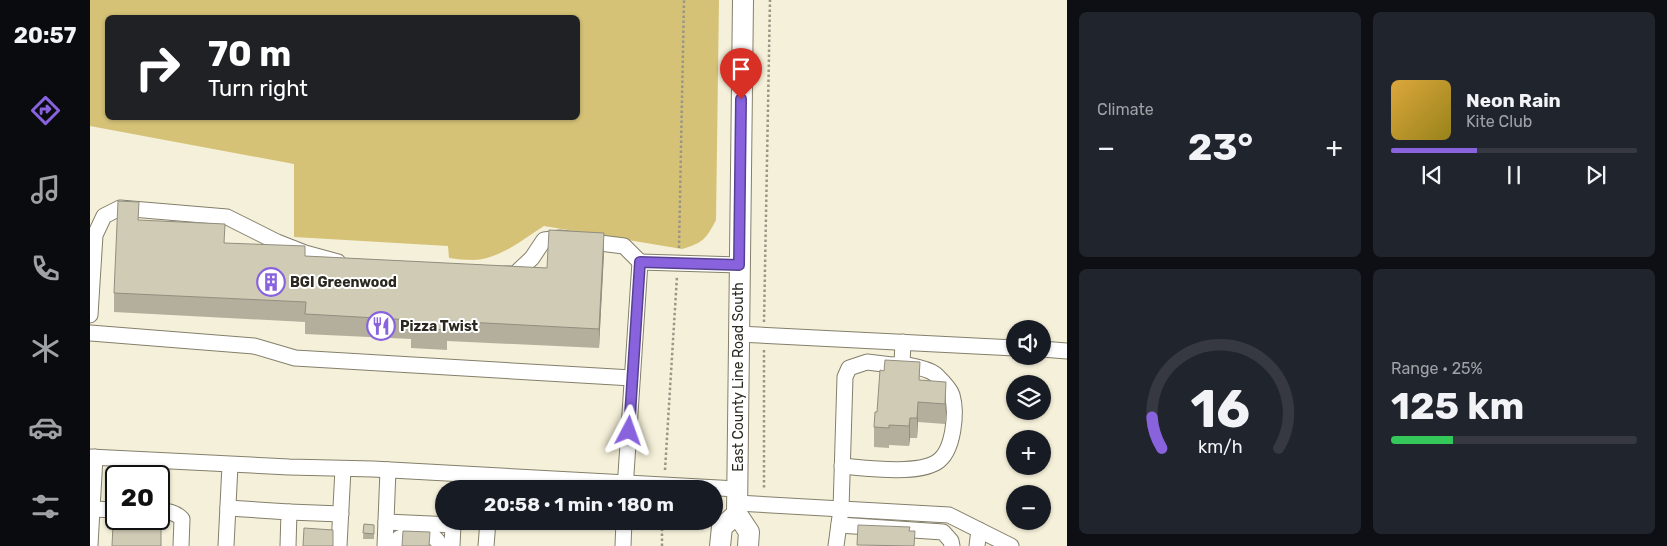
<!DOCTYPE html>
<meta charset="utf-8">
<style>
body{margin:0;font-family:Rubik,sans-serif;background:#20242c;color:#f1f3f6;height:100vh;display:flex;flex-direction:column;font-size:19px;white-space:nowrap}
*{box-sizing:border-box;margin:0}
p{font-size:16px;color:#9ea1a6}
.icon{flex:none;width:28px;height:28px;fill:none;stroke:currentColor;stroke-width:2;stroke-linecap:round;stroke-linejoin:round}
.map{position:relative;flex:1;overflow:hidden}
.side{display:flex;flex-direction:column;gap:12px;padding:12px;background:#0d0f14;width:600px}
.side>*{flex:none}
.guide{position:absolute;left:15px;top:15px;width:475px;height:105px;border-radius:8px;box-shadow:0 1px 4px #0004;background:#202124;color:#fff;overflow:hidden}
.tools{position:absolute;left:916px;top:320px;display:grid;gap:10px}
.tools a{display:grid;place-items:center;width:45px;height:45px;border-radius:50%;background:#171b24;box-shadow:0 1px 4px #0004;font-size:25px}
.speed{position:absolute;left:15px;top:465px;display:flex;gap:10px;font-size:25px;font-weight:700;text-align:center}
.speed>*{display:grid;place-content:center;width:65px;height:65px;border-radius:50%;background:#171b24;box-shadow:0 1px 4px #0004;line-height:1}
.speed .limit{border:2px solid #111;border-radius:8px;background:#fff;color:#111}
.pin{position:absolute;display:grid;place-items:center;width:42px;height:42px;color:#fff;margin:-51px -21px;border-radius:50% 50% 50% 0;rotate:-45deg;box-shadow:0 0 5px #0007}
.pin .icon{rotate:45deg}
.me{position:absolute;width:55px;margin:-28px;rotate:4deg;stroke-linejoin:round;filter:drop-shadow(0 0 4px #0008)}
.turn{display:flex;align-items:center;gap:18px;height:105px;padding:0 20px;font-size:22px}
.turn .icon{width:65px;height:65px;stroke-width:2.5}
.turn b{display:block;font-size:35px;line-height:42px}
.big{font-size:38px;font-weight:700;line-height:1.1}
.side .card{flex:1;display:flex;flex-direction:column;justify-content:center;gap:8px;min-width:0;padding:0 18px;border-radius:8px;background:#20242c}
.side .dial{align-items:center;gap:0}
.dial svg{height:130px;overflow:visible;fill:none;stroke:#363941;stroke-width:7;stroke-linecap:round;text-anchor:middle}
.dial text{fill:#f1f3f6;stroke:none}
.song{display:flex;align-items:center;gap:15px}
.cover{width:60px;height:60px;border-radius:8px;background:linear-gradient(135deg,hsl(40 70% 55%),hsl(50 70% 35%))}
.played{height:5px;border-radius:2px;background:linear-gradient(90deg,#8863dd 35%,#363941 35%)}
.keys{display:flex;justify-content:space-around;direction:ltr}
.heat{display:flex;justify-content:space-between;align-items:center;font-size:28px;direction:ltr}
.charge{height:8px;border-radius:4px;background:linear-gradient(90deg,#34c759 25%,#363941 0)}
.side .tiles{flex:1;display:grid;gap:12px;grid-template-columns:repeat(2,1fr)}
.trip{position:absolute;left:345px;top:480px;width:288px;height:50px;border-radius:25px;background:#171b24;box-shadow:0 1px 4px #0004;font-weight:700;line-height:50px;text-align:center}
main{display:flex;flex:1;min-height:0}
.tabs{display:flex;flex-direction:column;width:90px;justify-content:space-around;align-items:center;background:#090b0e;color:#9ea1a6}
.tabs .icon{width:35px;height:35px}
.tabs .on{color:#8863dd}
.tabs b{font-size:22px;color:#f1f3f6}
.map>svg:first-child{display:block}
.green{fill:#d5c277;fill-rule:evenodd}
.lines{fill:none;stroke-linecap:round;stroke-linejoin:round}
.minor-casing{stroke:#847f6b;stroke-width:17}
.major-casing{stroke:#847f6b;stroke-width:22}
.path{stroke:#9a9686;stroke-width:2.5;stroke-dasharray:2.5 2.5;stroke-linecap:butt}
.minor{stroke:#fff;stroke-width:15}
.major{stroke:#fff;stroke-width:20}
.wall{fill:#b3af9c}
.shaded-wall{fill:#928e7f}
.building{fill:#d0cbb5;stroke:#928e7f}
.route-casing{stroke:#584090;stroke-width:12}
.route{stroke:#8863dd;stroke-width:9}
.labels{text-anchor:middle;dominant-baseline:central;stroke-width:4;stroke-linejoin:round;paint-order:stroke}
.poi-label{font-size:14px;font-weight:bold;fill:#2a281f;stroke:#fff;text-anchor:start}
.street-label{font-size:14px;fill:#2a281f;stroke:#fff}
</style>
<main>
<nav class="tabs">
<b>20:57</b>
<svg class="icon on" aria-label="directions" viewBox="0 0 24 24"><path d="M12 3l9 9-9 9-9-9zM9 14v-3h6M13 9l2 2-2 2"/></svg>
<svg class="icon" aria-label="music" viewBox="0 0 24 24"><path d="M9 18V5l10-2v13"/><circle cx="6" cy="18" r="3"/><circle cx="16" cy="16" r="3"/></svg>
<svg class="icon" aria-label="phone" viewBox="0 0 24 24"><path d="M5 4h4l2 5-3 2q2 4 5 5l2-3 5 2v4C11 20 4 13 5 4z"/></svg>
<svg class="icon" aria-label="climate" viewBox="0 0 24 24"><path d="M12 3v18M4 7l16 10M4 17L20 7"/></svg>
<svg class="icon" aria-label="car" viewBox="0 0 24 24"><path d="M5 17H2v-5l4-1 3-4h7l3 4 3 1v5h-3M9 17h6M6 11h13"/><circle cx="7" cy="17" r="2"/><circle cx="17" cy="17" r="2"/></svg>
<svg class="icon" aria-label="filters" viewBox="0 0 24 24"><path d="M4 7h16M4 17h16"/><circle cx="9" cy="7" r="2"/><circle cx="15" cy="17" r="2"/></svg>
</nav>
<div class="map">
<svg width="977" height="546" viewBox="0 0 977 546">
<rect width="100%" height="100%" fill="#f5f0d9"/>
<path class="green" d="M 0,0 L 629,0 L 626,220 C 616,239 613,243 592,249 L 454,226 C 432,240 410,259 383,260 C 375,260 367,259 359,258 L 358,246 L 204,237 L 204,164 L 0,126 ZM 18,18 L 488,18 L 488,118 L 18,118 Z"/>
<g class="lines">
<defs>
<g id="minor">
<polyline points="415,274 425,274 442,258 454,240 470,238 534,246 550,262"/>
<polyline points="0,315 5,235 14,216 30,208 137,217 187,242 215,253 248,262"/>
<polyline points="0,333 164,346 205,358 542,378"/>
<polyline points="648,334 925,348"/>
<polyline points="952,349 977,351"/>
<polyline points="0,457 199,467 283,469 647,489"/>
<path d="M 752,466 C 776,468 827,475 847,462 C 864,451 867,412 862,395 C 860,388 850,379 845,374 C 837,368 821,366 812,364"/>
<polyline points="535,489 550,262 649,265"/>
<polyline points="647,503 859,515 921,546"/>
<polyline points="138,508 199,512 198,546"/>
<polyline points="2,509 26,510"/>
<path d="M 69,511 C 78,511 85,512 92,519 L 91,546"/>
<polyline points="199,512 251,514"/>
<polyline points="296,522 363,525 362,546"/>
<polyline points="749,525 853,532 861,541 862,546"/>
<polyline points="0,545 5,457"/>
<polyline points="136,546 140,465"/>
<polyline points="249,546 253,469"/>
<polyline points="295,546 298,470"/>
<path d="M 306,546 L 309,538 C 322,532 345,530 350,546"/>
<polyline points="396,546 398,521"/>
<polyline points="533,546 534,521"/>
<polyline points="746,546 751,509 755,377 759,368 777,362 802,365 812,364 813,342"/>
<polyline points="887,546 889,530"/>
</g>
<g id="major">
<polyline points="653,0 647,514 659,532 658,546"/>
<polyline points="630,546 632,527 647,514"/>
</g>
</defs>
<use href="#minor" class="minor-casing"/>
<use href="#major" class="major-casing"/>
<g class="path">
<polyline points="589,248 594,0"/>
<polyline points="674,322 680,0"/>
<polyline points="674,350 674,490"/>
<polyline points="575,470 587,276"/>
<polyline points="572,546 572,521"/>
</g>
<use href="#minor" class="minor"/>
<use href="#major" class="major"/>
</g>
<g class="wall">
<polygon points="49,220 135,243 215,256 457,268 514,253 509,348 357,341 357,350 321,348 321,339 215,334 215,322 24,312 24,293"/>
<polygon points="830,381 856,402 855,424 828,422 827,438 820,438 819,446 799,445 799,448 784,447 784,427"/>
<polygon points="274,524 284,525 284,539 273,539"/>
</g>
<g class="shaded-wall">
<polygon points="514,233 514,253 509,348 509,329"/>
<polygon points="856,382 856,402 855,424 855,404"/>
<polygon points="828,402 828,422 827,438 827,418"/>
<polygon points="820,418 820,438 819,446 819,426"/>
</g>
<g class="building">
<polygon points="28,201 49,202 48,220 135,224 134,243 215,246 215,256 457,268 459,230 514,233 509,329 357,321 357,330 321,328 322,320 215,314 216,302 24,293"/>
<polygon points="795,360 830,362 829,380 856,382 855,404 828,402 827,418 820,418 819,426 799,425 799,428 784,427 785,412 787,412 790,370 794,371"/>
<polygon points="36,519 58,519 58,527 71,528 71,546 22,546 23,525 35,526"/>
<polygon points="274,524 284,525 284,534 273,533"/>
<polygon points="768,525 820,527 819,531 825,531 824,546 767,545"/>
<polygon points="214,528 243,530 243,546 213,546"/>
<polygon points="313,531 340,532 339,546 312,546"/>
</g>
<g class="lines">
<defs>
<polyline id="route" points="539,431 550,262 649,265 651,99"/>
</defs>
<use href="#route" class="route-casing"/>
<use href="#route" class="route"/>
</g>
<defs>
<symbol id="building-ring" viewBox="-11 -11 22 22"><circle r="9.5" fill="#fff" stroke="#8863dd" stroke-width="1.5"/><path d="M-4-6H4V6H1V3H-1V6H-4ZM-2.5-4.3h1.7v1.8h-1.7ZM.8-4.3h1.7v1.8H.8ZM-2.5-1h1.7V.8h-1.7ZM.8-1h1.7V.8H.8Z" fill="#8863dd"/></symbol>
<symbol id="restaurant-ring" viewBox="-11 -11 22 22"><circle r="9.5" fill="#fff" stroke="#8863dd" stroke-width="1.5"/><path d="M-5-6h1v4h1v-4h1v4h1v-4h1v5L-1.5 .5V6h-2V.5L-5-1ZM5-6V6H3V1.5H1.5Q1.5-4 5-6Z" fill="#8863dd"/></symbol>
</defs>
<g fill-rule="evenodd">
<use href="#building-ring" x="165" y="266" width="32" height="32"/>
<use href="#restaurant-ring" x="275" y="310" width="32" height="32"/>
</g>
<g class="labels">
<g class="poi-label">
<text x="200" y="282">BGI Greenwood</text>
<text x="310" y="326">Pizza Twist</text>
</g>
<g class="street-label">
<text transform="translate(648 377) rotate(-90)">East County Line Road South</text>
</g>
</g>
</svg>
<div class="tools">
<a><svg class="icon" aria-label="sound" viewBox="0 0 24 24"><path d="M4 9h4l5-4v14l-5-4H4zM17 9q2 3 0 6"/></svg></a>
<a><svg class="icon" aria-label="layers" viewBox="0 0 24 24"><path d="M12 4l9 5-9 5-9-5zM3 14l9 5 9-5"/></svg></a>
<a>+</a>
<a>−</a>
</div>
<div class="speed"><div class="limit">20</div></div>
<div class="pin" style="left:651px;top:99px;background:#d93025"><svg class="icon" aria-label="arrive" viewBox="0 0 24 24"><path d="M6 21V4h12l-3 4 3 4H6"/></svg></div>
<svg class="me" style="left:539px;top:431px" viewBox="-20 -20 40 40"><path d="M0-17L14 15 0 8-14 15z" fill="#8863dd" stroke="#fff" stroke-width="4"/></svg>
<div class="trip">20:58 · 1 min · 180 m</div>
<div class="guide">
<div class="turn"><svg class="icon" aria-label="right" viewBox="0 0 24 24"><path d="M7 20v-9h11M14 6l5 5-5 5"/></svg><div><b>70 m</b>Turn right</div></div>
</div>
</div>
<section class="side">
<div class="tiles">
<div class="card"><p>Climate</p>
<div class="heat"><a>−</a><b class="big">23°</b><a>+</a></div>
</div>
<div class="card">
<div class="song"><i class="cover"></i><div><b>Neon Rain</b><p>Kite Club</p></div></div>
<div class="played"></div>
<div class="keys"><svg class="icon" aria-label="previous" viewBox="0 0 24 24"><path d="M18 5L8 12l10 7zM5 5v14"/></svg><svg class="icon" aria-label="pause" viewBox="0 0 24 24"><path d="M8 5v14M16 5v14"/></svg><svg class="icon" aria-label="next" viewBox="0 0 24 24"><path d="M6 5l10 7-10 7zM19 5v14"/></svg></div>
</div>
<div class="card dial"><svg viewBox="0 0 100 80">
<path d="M14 69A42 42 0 1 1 86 69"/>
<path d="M14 69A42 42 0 0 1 8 50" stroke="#8863dd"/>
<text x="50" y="56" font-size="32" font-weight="700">16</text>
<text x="50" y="72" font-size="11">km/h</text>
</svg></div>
<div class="card"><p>Range · 25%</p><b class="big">125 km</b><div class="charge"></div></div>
</div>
</section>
</main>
